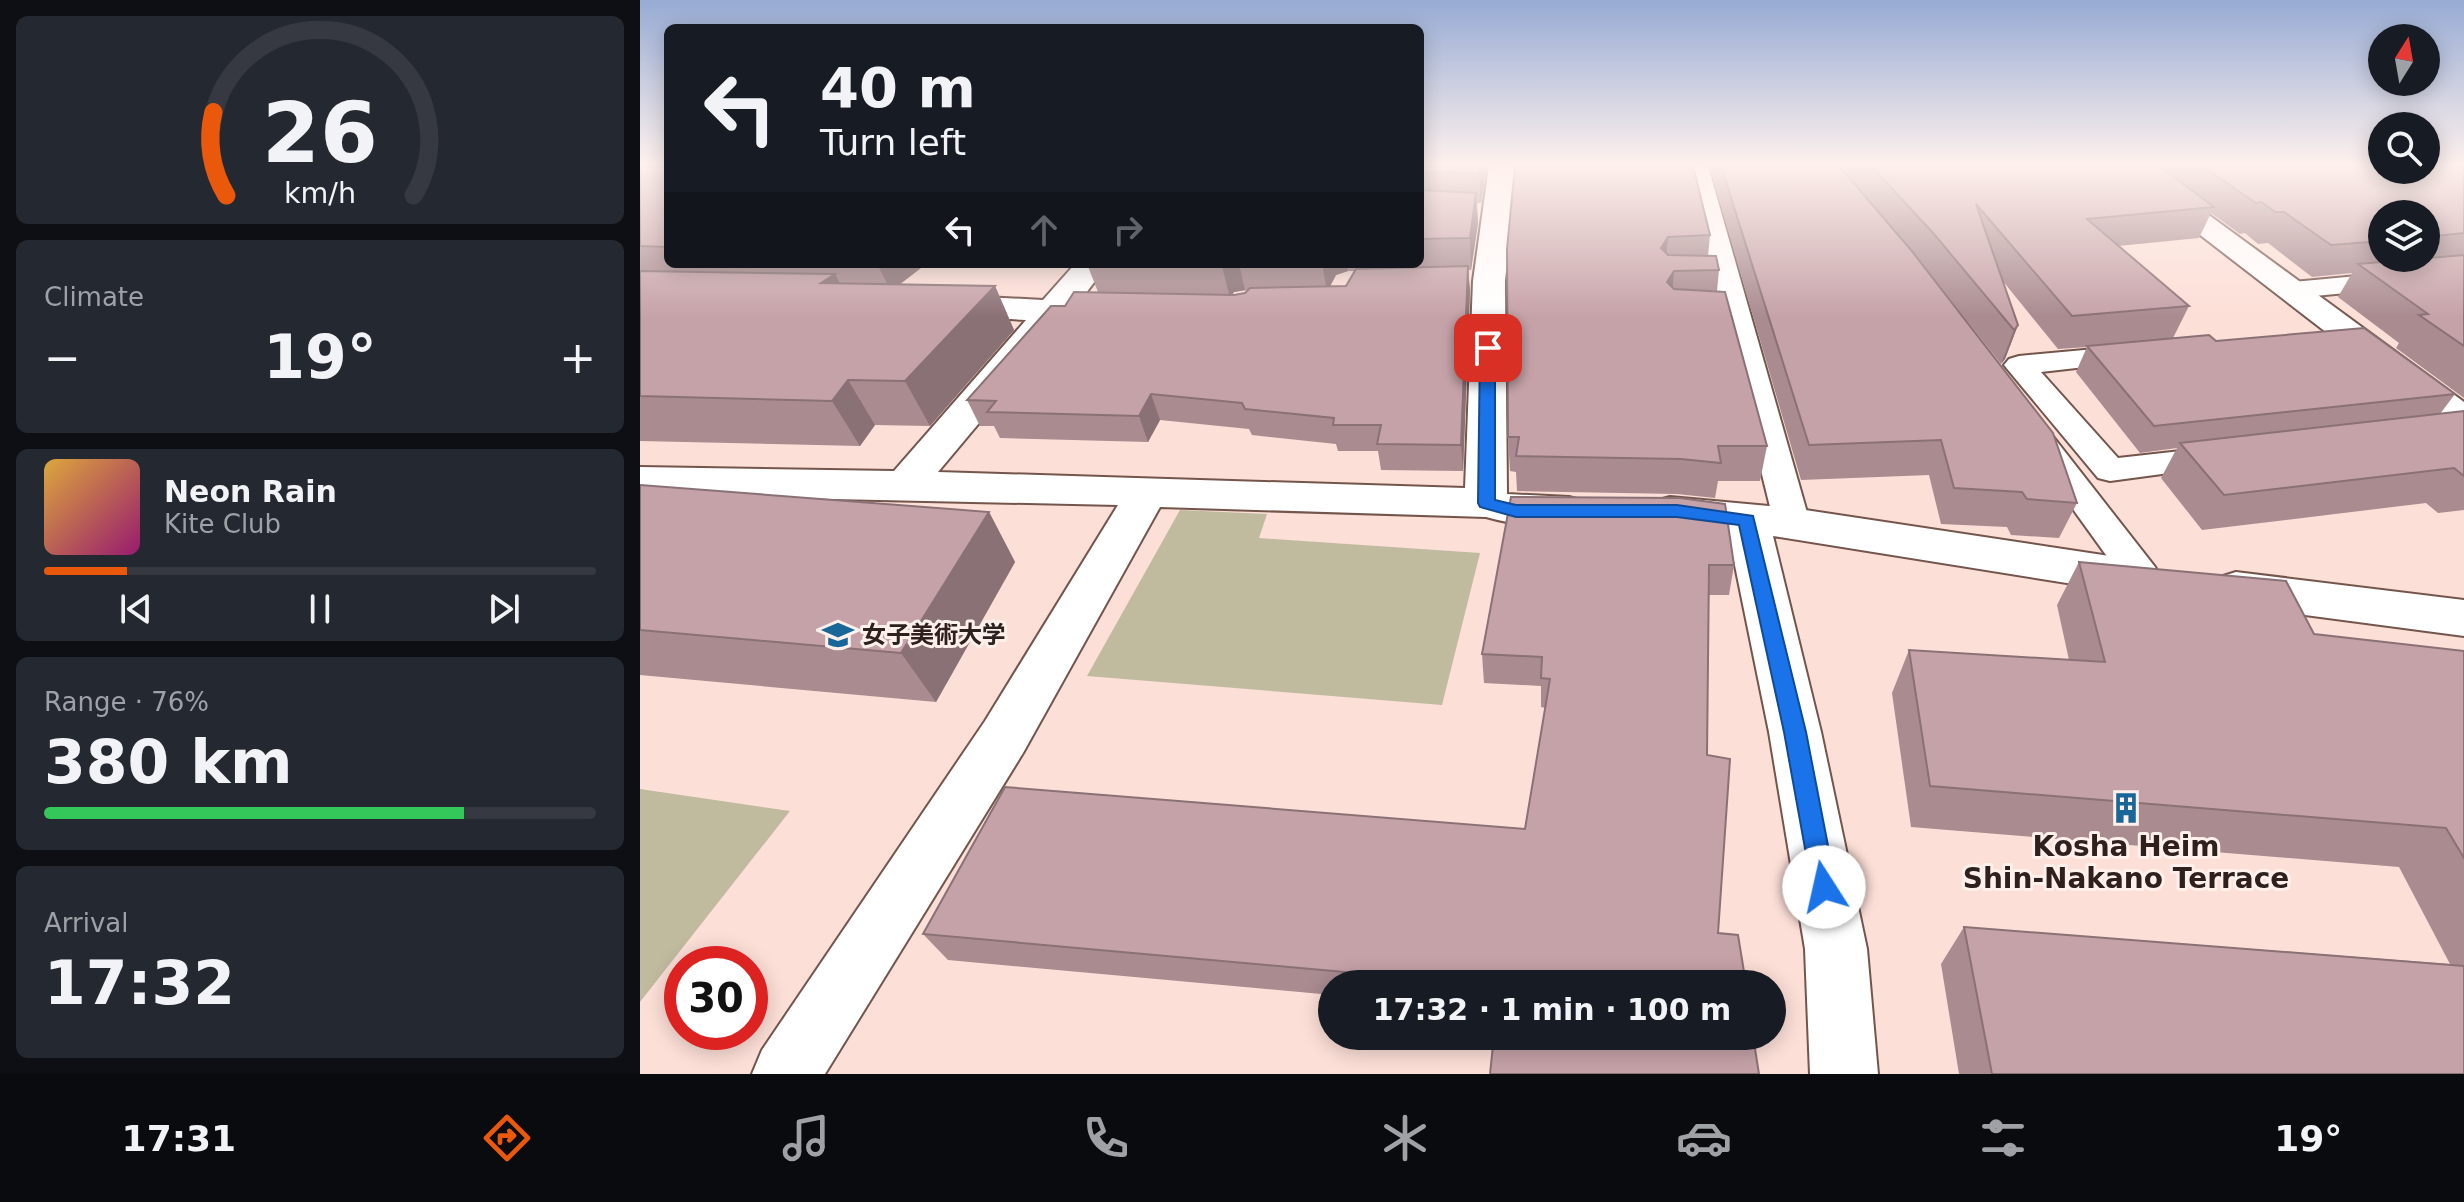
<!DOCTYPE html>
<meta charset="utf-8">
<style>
body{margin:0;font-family:"DejaVu Sans","Noto Sans JP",sans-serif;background:#242831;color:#f1f3f6;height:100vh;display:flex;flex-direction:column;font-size:30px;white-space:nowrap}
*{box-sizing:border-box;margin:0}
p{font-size:26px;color:#9ea1a6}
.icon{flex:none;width:44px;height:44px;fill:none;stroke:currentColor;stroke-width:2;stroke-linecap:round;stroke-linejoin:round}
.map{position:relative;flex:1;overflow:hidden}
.side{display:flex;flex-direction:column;gap:16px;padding:16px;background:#0d0f14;width:640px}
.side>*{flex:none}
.banner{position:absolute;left:24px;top:24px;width:760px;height:244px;border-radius:12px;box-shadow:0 4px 20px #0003;background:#171b24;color:#f1f3f6;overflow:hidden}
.needle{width:52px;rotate:11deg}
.buttons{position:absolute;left:1728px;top:24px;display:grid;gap:16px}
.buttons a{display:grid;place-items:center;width:72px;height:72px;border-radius:50%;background:#171b24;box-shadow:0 4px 20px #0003;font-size:40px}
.speed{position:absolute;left:24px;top:946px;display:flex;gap:16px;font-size:40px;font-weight:700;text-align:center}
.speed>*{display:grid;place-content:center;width:104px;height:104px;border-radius:50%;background:#171b24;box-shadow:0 4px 20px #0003;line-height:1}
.speed .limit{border:12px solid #d22;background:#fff;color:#111}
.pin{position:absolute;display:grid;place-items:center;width:68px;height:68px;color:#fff;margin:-34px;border-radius:16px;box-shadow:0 4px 12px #0006}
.me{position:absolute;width:88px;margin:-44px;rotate:350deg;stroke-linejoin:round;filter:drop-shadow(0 0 6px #0008)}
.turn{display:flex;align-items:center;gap:28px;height:168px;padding:0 24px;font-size:36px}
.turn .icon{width:104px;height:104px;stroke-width:2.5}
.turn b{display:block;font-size:56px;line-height:68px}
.lanes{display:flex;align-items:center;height:76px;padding:0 24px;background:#0003;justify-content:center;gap:40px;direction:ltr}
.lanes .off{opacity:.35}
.big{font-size:60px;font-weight:700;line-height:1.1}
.side .tile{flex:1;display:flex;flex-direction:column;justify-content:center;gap:12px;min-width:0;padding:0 28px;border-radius:12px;background:#242831}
.side .dial{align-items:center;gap:0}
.dial svg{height:208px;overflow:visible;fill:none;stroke:#363941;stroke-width:7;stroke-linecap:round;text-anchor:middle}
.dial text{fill:#f1f3f6;stroke:none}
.song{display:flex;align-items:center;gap:24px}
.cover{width:96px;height:96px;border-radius:12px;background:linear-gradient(135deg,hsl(40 70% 55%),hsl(320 70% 35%))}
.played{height:8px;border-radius:4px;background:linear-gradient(90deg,#ea580c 15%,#363941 15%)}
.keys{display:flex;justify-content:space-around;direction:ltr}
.heat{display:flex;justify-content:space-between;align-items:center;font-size:44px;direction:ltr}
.charge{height:12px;border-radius:6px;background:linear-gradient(90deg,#34c759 76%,#363941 0)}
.trip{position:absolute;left:678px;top:970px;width:468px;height:80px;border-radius:40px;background:#171b24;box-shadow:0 4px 20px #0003;font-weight:700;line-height:80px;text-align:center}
.tabs{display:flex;height:128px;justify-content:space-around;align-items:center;background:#090b0e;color:#9ea1a6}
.tabs .icon{width:56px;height:56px}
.tabs .on{color:#ea580c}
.tabs b{font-size:36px;color:#f1f3f6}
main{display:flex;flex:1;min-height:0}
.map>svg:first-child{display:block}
.green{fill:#c0ba9f}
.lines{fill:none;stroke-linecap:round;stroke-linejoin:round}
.service-casing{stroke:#73554c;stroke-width:4}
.minor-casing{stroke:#73554c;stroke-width:4}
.service{fill:#fff;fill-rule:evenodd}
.minor{fill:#fff;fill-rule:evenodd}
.wall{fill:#a98b90;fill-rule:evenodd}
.shaded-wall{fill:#8a7176}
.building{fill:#c5a2a8;stroke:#8a7176;stroke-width:2}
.route{fill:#1a73e8;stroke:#114b97;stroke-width:2}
.labels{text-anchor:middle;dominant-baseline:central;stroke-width:6;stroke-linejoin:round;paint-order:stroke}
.poi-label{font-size:24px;font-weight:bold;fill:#2e211d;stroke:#fff0ec;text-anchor:start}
.near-poi-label{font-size:28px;font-weight:bold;fill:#2e211d;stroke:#fff0ec}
</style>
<main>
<section class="side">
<div class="tile dial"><svg viewBox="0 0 100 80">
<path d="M14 69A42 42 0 1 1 86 69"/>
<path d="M14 69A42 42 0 0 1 9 37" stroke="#ea580c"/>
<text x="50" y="56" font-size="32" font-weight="700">26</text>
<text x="50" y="72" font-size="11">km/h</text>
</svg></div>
<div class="tile"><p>Climate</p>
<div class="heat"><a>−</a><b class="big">19°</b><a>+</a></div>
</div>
<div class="tile">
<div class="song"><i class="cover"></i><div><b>Neon Rain</b><p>Kite Club</p></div></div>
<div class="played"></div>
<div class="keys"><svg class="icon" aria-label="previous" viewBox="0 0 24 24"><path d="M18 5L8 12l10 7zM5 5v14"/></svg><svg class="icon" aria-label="pause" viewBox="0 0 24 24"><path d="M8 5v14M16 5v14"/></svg><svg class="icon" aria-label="next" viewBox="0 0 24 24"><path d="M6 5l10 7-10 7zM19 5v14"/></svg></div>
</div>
<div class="tile"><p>Range · 76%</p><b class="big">380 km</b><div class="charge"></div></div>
<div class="tile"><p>Arrival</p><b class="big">17:32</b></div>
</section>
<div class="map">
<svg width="1824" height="1074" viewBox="0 0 1824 1074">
<rect width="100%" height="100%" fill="#fcdfd7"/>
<g class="green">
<polygon points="540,510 627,514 619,538 840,553 802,705 447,676"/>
<polygon points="0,789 150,811 0,1002"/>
</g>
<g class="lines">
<defs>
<g id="service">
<polygon points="1046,166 1068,166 1170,523 1165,532 1152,535 1139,532 1134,523"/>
<polygon points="1824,266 1824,282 1653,298 1644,296 1640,290 1644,284 1653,282"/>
<polygon points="1488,346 1498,349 1503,355 1498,361 1401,372 1478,458 1577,447 1589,451 1594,458 1589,465 1470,481 1458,478 1364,365 1369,359 1379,356"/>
<polygon points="1400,431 1411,434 1515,567 1521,577 1515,587 1502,591 1489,587 1384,441 1389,434"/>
</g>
<g id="minor">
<path d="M 849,166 L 877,166 L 865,281 L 867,494 L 929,497 L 944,501 L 950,511 L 944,521 C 912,530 878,526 846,517 L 520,507 L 383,753 L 185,1074 L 112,1074 L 122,1050 L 345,721 L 478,505 L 0,495 L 0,467 L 254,471 L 386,320 L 306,315 L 294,312 L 289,305 L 294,298 L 306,295 L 403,300 L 435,264 L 468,264 L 427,318 L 298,472 L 825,488 L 833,281 Z"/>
<polygon points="1471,166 1502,166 1824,402 1824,432 1810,428"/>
<polygon points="1030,497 1152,508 1496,560 1512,565 1519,577 1512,589 1496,594 1133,536 1181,732 1227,949 1238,1074 1170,1074 1165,949 1129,732 1088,531 1015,521 1009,511 1015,501"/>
<polygon points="1596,572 1824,600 1824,636 1596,606 1580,601 1573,589 1580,577"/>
</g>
</defs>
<use href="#service" class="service-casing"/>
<use href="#minor" class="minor-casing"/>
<use href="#service" class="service"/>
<use href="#minor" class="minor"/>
</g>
<g class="wall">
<polygon points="0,166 28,166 28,264 286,264 259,285 355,286 374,330 290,426 235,425 220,446 0,441"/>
<path d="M 780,166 L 847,166 L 841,203 L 837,203 L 838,223 L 831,270 L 828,270 L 830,291 L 823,471 L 741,470 L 738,451 L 698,451 L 696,444 L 612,435 L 609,429 L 520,420 L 508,442 L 360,438 L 354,426 L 340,426 L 327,400 L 425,306 L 458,292 L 447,264 L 780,264 ZM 708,271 L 715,271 L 706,286 L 690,287 L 696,275 ZM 608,290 L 605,293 L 592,295 L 594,292 Z"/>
<polygon points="875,166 1070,235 1068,256 1079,270 1077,291 1127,446 1120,481 1078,481 1075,498 1037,494 877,491 876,472 870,471 868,437"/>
<path d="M 1069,166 L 1824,166 L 1824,398 L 1756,348 L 1759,343 L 1698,297 L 1712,273 L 1672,277 L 1628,243 L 1618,244 L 1605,233 L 1600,234 L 1571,213 L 1559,238 L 1478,246 L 1549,306 L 1533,338 L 1576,341 L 1815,394 L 1800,414 L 1824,411 L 1824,510 L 1798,513 L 1786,503 L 1562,530 L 1521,478 L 1537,448 L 1500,453 L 1436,372 L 1447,347 L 1418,349 L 1362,280 L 1378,325 L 1365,359 L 1361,364 L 1273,252 L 1437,503 L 1419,538 L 1371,535 L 1367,527 L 1301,524 L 1289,475 L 1161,480 ZM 1742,214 L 1786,214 L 1786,258 L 1742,258 Z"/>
<polygon points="0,485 349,512 375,562 296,702 0,675"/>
<polygon points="871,497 1094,565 1089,595 1069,595 1067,755 1078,933 1106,984 692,984 692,995 308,960 283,934 885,829 905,708 901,707 901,686 844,683 842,654"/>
<polygon points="1439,562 1674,634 1824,651 1824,1074 1319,1074 1301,964 1324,927 1810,964 1759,867 1271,827 1252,693 1269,650 1429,660 1417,605"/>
</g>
<g class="shaded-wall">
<polygon points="840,166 847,166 841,203 839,173"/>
<polygon points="836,193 838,223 831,270 830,238"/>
<polygon points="1028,237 1025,269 1021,248"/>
<polygon points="237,264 286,264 251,291"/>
<polygon points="583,264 599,264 605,290 594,292 590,298 582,266"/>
<polygon points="682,264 707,264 708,271 696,275 687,291"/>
<polygon points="828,266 830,291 823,471 821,445"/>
<polygon points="1034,271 1031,304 1027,282"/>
<polygon points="195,274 218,316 181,283"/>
<polygon points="355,286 374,330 290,426 265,381"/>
<polygon points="1378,325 1365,359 1361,364 1374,330"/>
<polygon points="208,380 235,425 220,446 192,401"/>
<polygon points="511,394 520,420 508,442 499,416"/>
<polygon points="349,512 375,562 296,702 261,653"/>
</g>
<g class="building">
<polygon points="0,166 28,166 28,247 0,246"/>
<polygon points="780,166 840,166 839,173 780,172"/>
<polygon points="875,166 1053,166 1070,235 1028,237 1021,248 1028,255 1076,256 1079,270 1034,271 1027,282 1034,289 1085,292 1127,446 1078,446 1081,463 1041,459 876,456 879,437 868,437 867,249"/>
<polygon points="1081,166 1199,166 1271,250 1413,433 1437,503 1387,499 1382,492 1314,488 1301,440 1169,445"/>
<polygon points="1231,166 1519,166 1574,207 1447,219 1549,306 1432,316 1336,204 1378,325 1374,330 1294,234"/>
<polygon points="1562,166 1742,166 1742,170 1786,170 1786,166 1824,166 1824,233 1786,237 1786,214 1742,214 1742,241 1691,245 1644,212 1635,212 1621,202 1616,203"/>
<polygon points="780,190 836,193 830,238 780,239"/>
<polygon points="1824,255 1824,346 1779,315 1788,314 1718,264"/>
<polygon points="512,264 583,264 582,266"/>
<polygon points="828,266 821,445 737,444 741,425 693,425 694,418 605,409 602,403 511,394 499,416 347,412 356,401 327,400 411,306 425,306 434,292 594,295 605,293 610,288 706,286 716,269"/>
<polygon points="0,271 195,274 181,283 355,286 265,381 208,380 192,401 0,396"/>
<polygon points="1724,328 1815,394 1514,426 1447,346 1569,335 1576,341"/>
<polygon points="1824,411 1824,476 1814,468 1584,495 1540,443"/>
<polygon points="0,485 349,512 261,653 0,630"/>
<polygon points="871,497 1040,498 1085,504 1094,565 1069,565 1067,755 1090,759 1078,933 1098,935 1106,984 837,984 283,934 365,787 885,829 910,679 901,678 902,657 842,654"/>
<polygon points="1439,562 1646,581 1674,634 1824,651 1824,858 1806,828 1290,786 1269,650 1465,662"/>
<polygon points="1324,927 1824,966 1824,1074 1352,1074"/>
<polygon points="854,1036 1113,1036 1119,1074 850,1074"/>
</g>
<linearGradient id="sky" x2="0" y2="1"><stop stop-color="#97abd4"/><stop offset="0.52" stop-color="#fef1ed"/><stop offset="1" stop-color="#fef1ed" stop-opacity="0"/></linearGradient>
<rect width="1824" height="317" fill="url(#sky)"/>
<polygon class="route" points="848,343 855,348 855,500 876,505 1037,505 1113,516 1166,732 1196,887 1193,895 1184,899 1175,895 1172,887 1144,732 1099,525 1037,517 876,517 840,507 838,503 840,348"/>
<defs>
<symbol id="university-bare" viewBox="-9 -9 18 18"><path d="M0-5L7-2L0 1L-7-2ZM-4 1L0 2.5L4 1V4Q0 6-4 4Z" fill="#196699" stroke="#fff0ec" stroke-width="2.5" paint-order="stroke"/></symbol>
<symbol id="building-bare" viewBox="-9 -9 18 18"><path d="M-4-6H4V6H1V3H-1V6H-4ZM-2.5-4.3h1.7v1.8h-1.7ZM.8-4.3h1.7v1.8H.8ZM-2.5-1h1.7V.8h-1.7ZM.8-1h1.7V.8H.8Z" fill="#196699" stroke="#fff0ec" stroke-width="2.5" paint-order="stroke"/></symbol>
</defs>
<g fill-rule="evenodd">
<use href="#university-bare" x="176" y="613" width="44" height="44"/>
<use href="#building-bare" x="1464" y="786" width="44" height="44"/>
</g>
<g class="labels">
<g class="poi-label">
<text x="222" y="635">女子美術大学</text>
</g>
<g class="near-poi-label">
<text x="1486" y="846">Kosha Heim<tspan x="1486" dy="32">Shin-Nakano Terrace</tspan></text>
</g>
</g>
</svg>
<div class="buttons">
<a><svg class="needle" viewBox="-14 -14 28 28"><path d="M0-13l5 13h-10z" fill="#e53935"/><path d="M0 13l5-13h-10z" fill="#9ea1a6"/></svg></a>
<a><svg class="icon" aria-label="search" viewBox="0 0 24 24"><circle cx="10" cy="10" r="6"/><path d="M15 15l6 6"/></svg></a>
<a><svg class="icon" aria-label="layers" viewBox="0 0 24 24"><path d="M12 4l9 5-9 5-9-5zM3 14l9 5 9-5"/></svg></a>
</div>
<div class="speed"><div class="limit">30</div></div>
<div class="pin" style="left:848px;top:348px;background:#d93025"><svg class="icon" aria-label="arrive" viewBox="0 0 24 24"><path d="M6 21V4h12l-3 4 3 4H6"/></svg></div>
<svg class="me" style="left:1184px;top:887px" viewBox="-20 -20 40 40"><circle r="19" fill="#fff"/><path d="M0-13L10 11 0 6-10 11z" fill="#1a73e8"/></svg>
<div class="trip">17:32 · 1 min · 100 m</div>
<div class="banner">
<div class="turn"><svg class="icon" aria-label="left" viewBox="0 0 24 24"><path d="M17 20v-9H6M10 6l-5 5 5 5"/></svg><div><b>40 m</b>Turn left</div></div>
<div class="lanes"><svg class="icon" aria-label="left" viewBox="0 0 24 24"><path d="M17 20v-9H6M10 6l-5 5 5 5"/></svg><svg class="icon off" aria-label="ahead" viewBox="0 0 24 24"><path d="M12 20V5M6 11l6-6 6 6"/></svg><svg class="icon off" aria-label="right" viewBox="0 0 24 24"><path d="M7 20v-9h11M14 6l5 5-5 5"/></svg></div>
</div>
</div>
</main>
<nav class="tabs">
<b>17:31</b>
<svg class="icon on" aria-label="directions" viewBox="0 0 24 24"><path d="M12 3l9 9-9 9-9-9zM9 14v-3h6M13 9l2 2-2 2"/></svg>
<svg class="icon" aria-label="music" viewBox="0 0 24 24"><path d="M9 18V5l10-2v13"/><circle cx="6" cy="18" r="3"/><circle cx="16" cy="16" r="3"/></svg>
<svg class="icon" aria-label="phone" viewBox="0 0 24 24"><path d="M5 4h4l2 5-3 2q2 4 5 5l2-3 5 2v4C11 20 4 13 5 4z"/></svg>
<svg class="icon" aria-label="climate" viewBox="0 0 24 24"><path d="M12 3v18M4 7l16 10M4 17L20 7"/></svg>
<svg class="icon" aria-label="car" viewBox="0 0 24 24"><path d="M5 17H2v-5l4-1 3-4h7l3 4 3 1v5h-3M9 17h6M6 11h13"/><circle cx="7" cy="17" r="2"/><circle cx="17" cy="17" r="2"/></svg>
<svg class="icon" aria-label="filters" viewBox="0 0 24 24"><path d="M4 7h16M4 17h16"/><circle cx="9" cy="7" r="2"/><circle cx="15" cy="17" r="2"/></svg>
<b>19°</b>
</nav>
